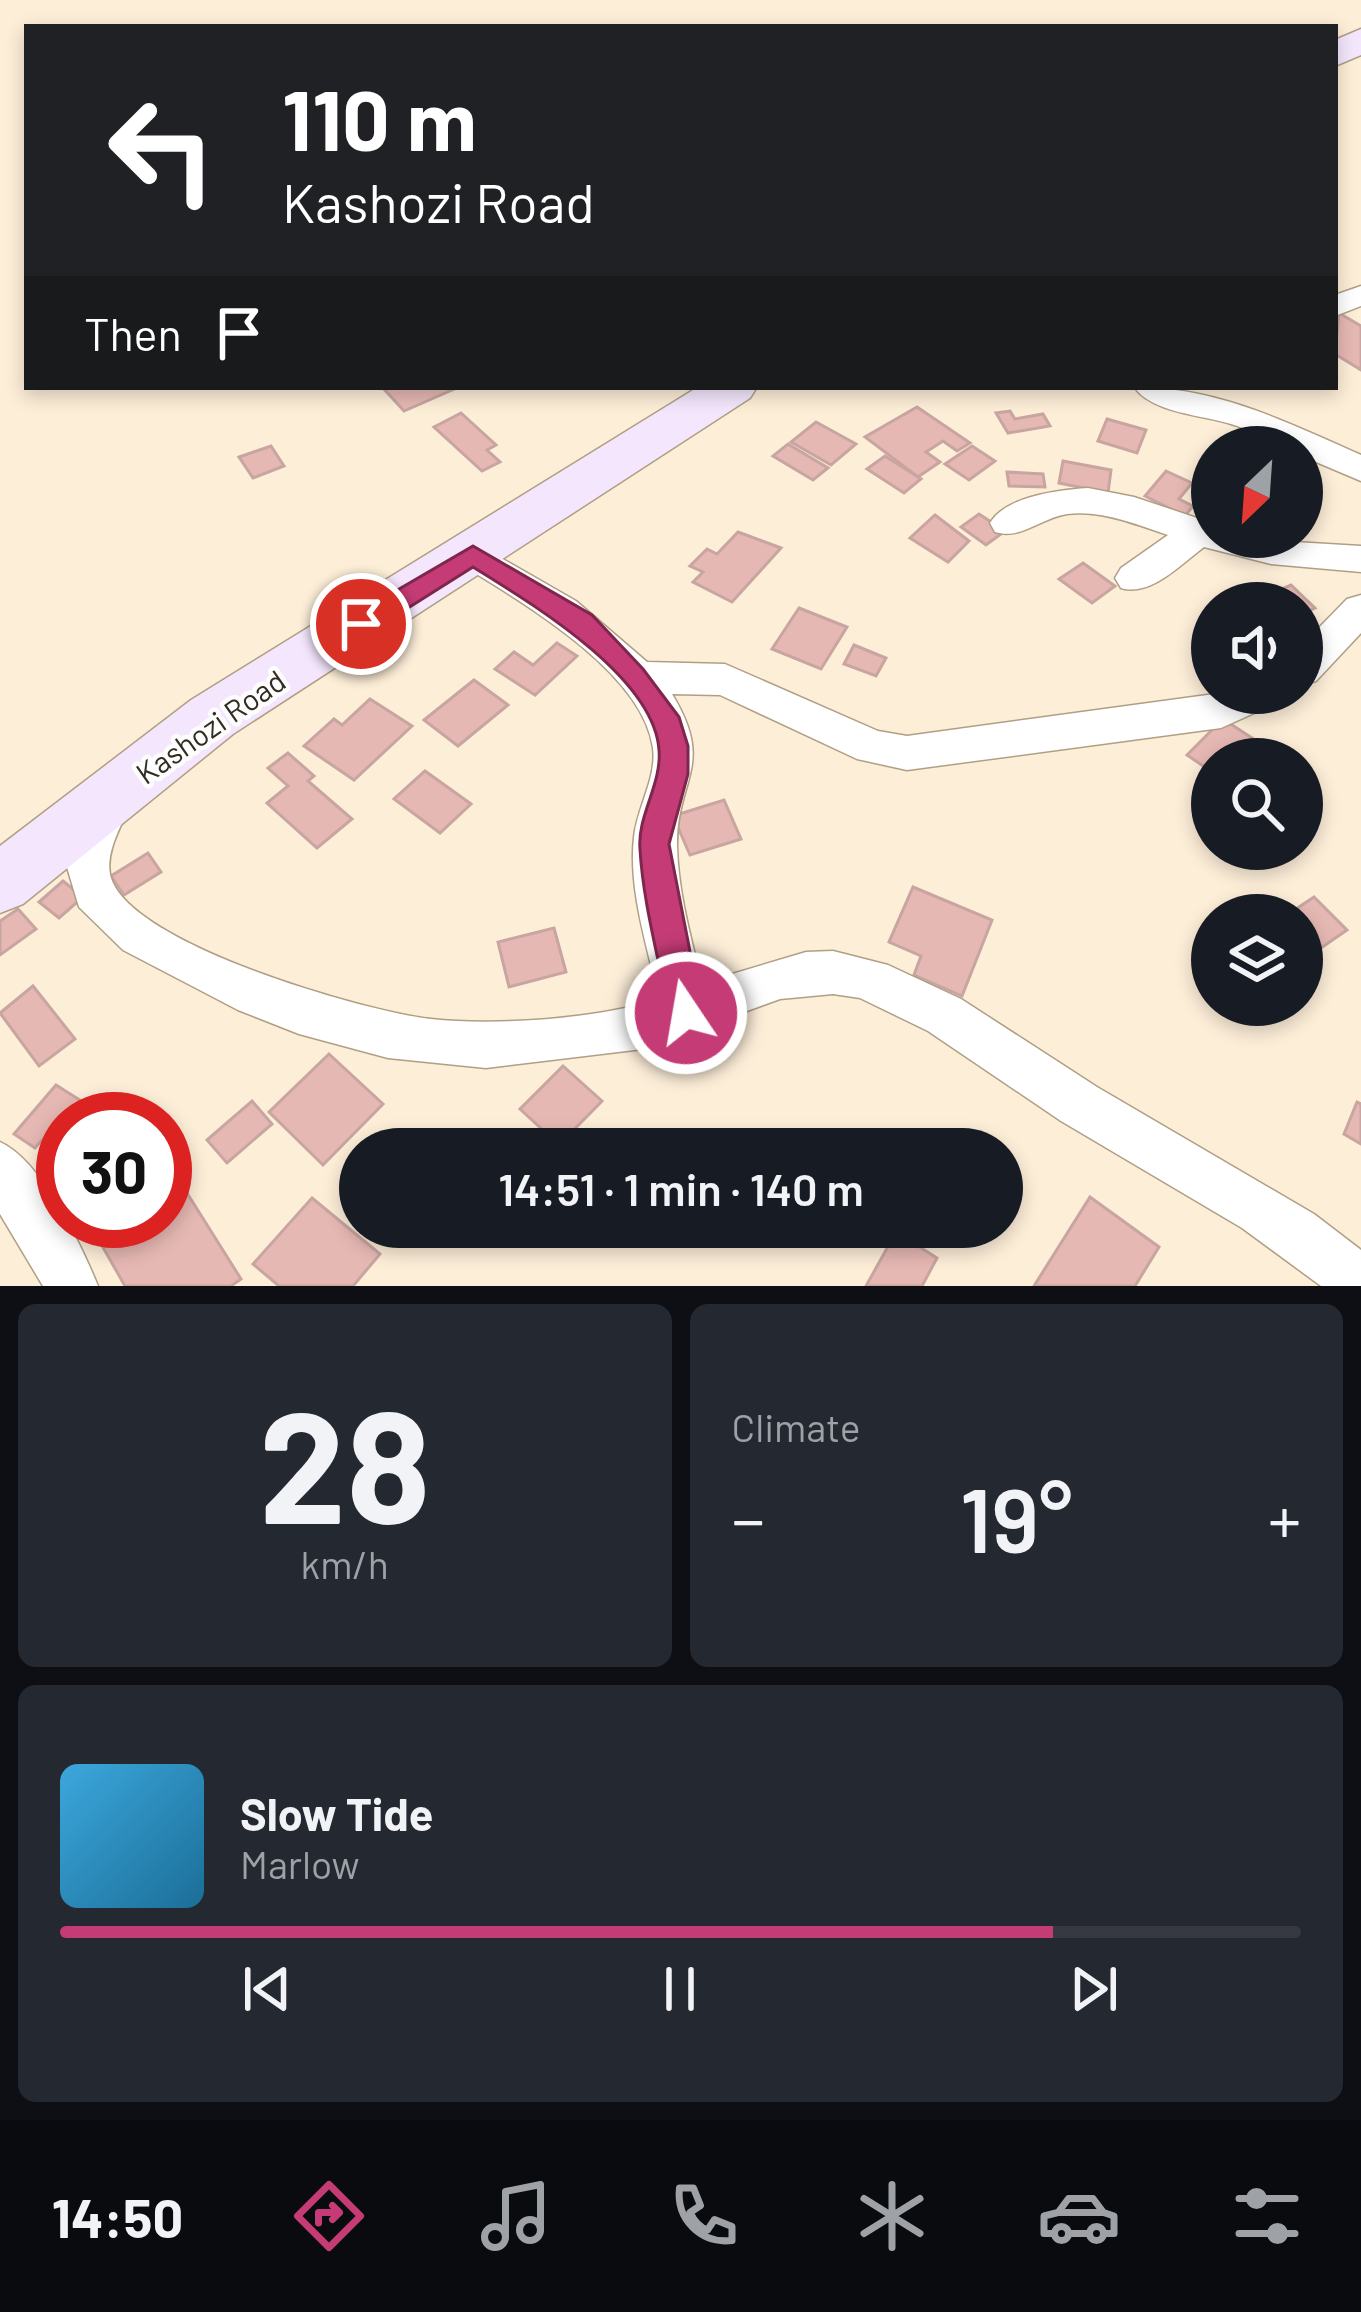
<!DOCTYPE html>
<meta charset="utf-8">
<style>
body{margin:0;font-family:Barlow,sans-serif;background:#242831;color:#f1f3f6;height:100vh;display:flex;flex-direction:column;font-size:45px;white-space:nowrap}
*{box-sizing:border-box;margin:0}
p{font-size:39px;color:#9ea1a6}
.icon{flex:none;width:66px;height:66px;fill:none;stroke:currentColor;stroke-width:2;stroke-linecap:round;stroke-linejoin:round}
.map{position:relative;height:1286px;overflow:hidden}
.panel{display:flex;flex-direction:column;gap:18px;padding:18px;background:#0d0f14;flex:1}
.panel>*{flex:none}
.banner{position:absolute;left:24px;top:24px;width:1314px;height:366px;border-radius:0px;box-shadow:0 6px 18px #0003;background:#202124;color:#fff;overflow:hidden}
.needle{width:78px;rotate:205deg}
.fabs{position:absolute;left:1191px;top:426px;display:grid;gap:24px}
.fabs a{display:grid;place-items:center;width:132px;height:132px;border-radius:50%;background:#171b24;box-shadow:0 6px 18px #0003;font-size:60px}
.speed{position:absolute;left:36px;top:1092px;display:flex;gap:24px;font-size:60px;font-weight:700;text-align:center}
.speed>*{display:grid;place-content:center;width:156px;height:156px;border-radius:50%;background:#171b24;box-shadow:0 6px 18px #0003;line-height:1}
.speed .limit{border:18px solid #d22;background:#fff;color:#111}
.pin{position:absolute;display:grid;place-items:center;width:102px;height:102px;color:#fff;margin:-51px;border:6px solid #fff;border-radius:50%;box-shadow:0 3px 12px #0007}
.me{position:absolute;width:132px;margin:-66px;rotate:348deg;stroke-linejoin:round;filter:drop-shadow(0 0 9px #0008)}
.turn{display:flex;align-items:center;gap:42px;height:252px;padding:0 60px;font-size:54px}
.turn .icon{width:156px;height:156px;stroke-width:2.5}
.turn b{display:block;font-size:84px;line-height:102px}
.then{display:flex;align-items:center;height:114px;padding:0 60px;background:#0003;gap:24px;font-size:45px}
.big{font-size:90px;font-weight:600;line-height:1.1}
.panel .card{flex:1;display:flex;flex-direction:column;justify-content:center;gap:18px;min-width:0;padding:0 42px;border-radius:18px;background:#242831}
.panel .dial{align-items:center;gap:0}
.dial b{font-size:156px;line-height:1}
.song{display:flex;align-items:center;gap:36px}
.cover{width:144px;height:144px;border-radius:18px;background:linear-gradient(135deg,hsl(200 70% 55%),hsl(200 70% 35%))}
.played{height:12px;border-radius:6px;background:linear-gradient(90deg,#c43b75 80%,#363941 80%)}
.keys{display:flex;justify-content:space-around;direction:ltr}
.heat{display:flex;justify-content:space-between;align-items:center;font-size:66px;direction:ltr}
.panel .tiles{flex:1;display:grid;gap:18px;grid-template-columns:1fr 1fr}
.card:last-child{grid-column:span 2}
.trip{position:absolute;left:339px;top:1128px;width:684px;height:120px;border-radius:60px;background:#171b24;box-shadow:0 6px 18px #0003;font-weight:600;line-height:120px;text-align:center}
.dock{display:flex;height:192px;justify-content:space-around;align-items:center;background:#090b0e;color:#9ea1a6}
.dock .icon{width:84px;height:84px}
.dock .active{color:#c43b75}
.dock b{font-size:54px;color:#f1f3f6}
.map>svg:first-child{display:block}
.building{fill:#e6b8b3;stroke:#c8a5a1;stroke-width:3}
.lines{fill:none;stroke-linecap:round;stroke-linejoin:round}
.minor-casing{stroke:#b09f85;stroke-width:3}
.secondary-casing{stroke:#b09f85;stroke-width:3}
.minor{fill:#fff;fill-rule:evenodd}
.secondary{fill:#f4e7fd;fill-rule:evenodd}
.route{fill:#c43b75;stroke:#7f264c;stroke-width:3}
.labels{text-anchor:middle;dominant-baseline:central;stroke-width:9;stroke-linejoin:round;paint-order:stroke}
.street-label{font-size:30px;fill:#322b20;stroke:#fdfdfd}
</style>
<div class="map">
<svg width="1361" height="1286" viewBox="0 0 1361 1286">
<rect width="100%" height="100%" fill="#fdeed8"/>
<g class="building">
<polygon points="1339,313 1361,326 1361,370 1335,354"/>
<polygon points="389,387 459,387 404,411 384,389"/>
<polygon points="917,407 970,443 957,451 943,441 926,452 940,462 918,477 865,437"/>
<polygon points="1010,411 1015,419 1043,414 1050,426 1008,433 996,413"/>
<polygon points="461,413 496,445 487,450 500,462 482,471 434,427"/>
<polygon points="1107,419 1146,430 1137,453 1098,441"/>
<polygon points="816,422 856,444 831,465 791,442"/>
<polygon points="788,444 828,468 813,480 773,456"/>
<polygon points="271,446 284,466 253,478 239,457"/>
<polygon points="972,446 995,461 969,480 945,464"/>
<polygon points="885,456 921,479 904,493 867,469"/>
<polygon points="1063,461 1111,470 1108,493 1059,483"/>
<polygon points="1166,471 1192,483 1179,499 1193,506 1185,516 1145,496"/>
<polygon points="1007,472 1043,474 1045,487 1009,486"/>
<polygon points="979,514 1005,531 986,545 961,527"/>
<polygon points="935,515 969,541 948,562 910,538"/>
<polygon points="738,532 781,548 732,602 693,582 703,572 690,566 707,549 717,554"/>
<polygon points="1083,563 1115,586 1092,603 1059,579"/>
<polygon points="1291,585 1315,608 1302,614 1302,603 1287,603 1275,592"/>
<polygon points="799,608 847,627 821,669 772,649"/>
<polygon points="557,643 577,656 535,695 495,669 514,652 533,665"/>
<polygon points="854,645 886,658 876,676 844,664"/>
<polygon points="474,680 508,705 458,746 424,720"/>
<polygon points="370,699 412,726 354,780 304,746 334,719 342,725"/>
<polygon points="1223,719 1275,753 1270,759 1212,759 1212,772 1187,755"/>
<polygon points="288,753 314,776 308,781 352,819 317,848 267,803 288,786 268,768"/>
<polygon points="425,771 471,804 440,833 394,799"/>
<polygon points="724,800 741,839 690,855 673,816"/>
<polygon points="148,853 161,872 124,895 111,876"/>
<polygon points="63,881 83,897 59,918 39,902"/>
<polygon points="913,887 992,920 962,996 914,975 921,956 889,942"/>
<polygon points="1314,897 1347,930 1315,952 1302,939 1302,915 1287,915"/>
<polygon points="18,909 36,929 0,955 0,921"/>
<polygon points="554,928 566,972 509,987 498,942"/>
<polygon points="33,986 75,1039 39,1066 0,1013"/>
<polygon points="329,1054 383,1104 323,1165 269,1112"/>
<polygon points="563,1066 602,1101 559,1145 520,1109"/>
<polygon points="56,1085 83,1102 69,1119 63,1119 63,1152 43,1139 35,1148 14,1134"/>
<polygon points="252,1101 272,1124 227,1163 207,1140"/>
<polygon points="1357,1102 1361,1104 1361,1144 1344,1134"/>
<polygon points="165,1158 241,1279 231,1286 125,1286 88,1221 165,1221"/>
<polygon points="1090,1197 1159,1247 1135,1286 1034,1286"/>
<polygon points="312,1198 380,1254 353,1286 279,1286 253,1264"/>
<polygon points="896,1232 937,1258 922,1286 866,1286"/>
</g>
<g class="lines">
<defs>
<g id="minor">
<polygon points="1361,286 1361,306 1335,316 1335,295"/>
<path d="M 1134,387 C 1217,387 1287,422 1361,455 L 1361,481 L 1302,456 L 1302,447 C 1274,447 1256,431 1231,424 C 1202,415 1152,413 1134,387 Z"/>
<path d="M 1088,488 L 1134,497 L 1212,523 L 1212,537 L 1361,546 L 1361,572 L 1271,564 L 1204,547 C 1181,564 1151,597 1121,588 L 1115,578 L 1121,568 L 1168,535 C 1135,524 1102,510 1067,514 C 1041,518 1021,540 995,532 L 990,523 C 1006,496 1059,490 1088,488 Z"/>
<path d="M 473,542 L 576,601 L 647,662 L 725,664 L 878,731 L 907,736 L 1222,693 L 1280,693 L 1274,704 L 1221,728 L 907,770 L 857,759 L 720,695 L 672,694 C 716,766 676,779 677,846 C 678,892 691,938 702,983 L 806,952 L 833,951 L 888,965 L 961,999 L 1097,1087 L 1314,1214 L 1361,1250 L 1361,1286 L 1321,1286 L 1242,1228 L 1061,1121 L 928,1031 L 860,998 L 833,994 L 780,999 L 643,1049 L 486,1068 L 388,1058 L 299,1034 L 238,1010 L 123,950 L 79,907 L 66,864 L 93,795 L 108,790 L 123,795 L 129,808 C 120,828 104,855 111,878 C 132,945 366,1012 431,1019 C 495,1026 598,1019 659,999 C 648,948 628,890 634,837 C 637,807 657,778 653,748 C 643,672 522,602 460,564 L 455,555 L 460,546 Z"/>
<polygon points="1361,595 1361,633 1316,681 1302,685 1302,645 1347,599"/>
<path d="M 0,1142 C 41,1160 81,1245 98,1286 L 43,1286 L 0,1214 Z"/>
</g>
<g id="secondary">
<polygon points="1361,29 1361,55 1335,66 1335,40"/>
<polygon points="698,387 757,387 750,398 233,734 23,904 0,913 0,846 191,700"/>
</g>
</defs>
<use href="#minor" class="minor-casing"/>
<use href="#secondary" class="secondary-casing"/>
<use href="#minor" class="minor"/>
<use href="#secondary" class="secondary"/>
</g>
<path class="route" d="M 473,546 L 592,615 L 643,669 L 679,717 L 688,746 L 688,774 L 669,844 L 702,1013 L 698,1024 L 686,1029 L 674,1024 L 669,1013 C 659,959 643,903 640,849 C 637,816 662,784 659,750 C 654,676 529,602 473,567 L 370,632 L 351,632 L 347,624 L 351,617 Z"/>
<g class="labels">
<g class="street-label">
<text transform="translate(210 726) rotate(-35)">Kashozi Road</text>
</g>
</g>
</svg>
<div class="fabs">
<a><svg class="needle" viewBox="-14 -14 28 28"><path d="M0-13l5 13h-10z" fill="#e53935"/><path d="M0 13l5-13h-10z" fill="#9ea1a6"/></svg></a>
<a><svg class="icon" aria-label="sound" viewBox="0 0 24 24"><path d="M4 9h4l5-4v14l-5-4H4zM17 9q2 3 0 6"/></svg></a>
<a><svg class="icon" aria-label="search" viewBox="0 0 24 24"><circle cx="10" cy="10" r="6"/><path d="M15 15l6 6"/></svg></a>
<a><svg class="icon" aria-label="layers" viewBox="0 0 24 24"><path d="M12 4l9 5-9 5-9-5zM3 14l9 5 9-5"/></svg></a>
</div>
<div class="speed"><div class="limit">30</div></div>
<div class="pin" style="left:361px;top:624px;background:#d93025"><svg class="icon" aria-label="arrive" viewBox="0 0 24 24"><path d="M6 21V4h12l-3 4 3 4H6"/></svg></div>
<svg class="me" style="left:686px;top:1013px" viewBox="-20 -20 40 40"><circle r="17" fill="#c43b75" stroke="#fff" stroke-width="3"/><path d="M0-11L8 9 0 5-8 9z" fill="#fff"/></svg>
<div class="trip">14:51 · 1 min · 140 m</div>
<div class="banner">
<div class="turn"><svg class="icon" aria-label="left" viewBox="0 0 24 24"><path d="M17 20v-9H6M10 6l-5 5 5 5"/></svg><div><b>110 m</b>Kashozi Road</div></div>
<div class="then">Then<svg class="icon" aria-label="arrive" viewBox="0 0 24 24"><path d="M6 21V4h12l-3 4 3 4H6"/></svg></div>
</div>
</div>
<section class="panel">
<div class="tiles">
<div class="card dial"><b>28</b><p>km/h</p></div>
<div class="card"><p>Climate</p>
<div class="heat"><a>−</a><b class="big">19°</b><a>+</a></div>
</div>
<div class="card">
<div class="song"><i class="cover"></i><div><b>Slow Tide</b><p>Marlow</p></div></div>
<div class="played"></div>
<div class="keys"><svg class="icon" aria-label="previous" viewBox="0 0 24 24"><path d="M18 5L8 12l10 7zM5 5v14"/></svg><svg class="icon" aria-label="pause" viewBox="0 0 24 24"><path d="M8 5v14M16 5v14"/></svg><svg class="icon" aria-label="next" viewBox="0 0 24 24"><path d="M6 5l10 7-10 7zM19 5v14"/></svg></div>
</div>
</div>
</section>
<nav class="dock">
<b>14:50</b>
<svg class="icon active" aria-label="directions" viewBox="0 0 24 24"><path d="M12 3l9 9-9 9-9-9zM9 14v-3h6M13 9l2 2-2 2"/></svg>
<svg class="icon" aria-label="music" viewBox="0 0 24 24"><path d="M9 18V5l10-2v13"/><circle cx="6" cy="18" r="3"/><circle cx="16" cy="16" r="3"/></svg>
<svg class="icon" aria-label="phone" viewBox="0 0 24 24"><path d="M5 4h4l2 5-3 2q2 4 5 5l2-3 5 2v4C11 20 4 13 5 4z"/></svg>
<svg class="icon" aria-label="climate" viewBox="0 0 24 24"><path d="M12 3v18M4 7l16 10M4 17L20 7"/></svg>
<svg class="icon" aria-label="car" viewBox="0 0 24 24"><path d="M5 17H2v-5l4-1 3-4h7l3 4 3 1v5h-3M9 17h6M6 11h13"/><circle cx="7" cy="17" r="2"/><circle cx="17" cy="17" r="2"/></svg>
<svg class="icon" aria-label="filters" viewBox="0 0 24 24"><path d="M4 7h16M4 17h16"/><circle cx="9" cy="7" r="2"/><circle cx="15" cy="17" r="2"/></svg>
</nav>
